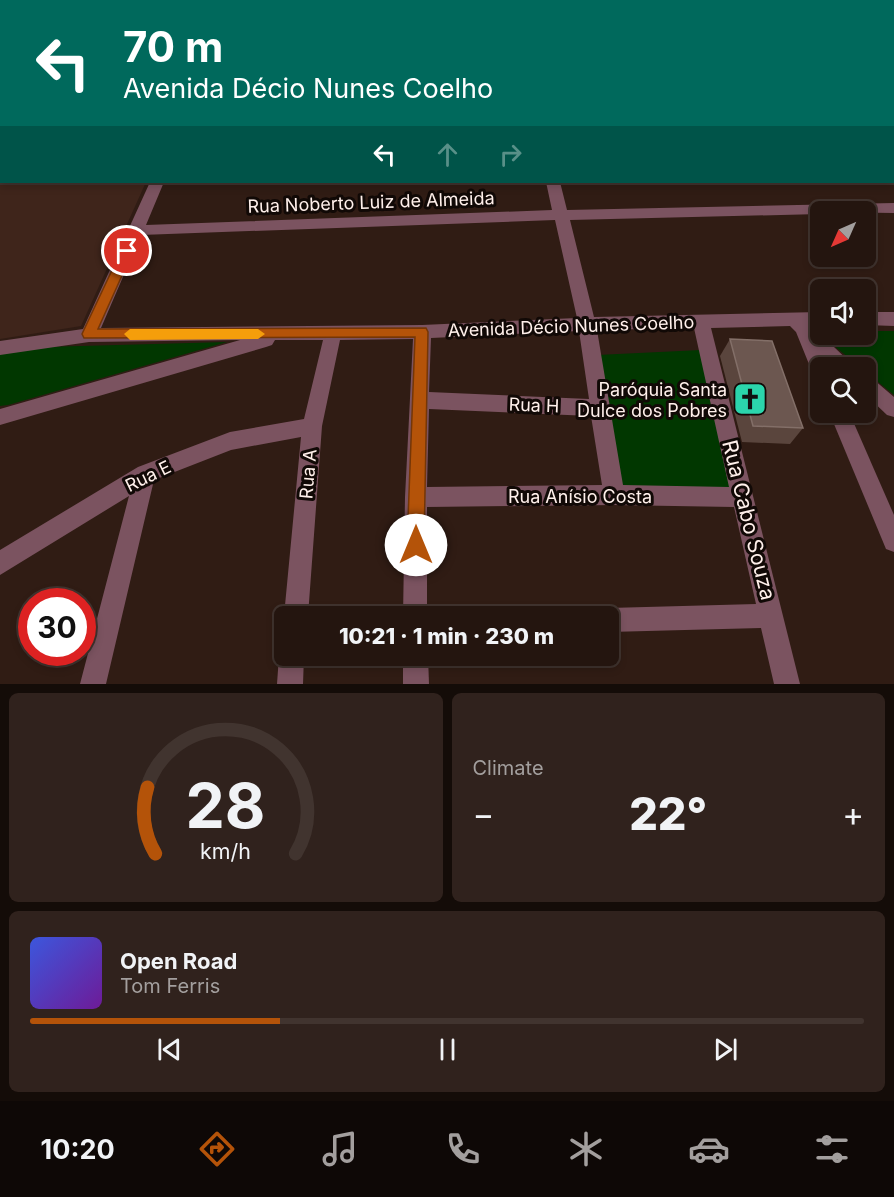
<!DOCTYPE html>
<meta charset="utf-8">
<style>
body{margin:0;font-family:Inter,sans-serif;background:#30221d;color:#f1f3f6;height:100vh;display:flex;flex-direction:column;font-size:22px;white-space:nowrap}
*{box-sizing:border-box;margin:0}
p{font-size:20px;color:#a39f9e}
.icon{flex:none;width:33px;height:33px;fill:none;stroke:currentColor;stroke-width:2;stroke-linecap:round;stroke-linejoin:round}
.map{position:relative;height:684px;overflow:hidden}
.drawer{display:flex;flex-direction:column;gap:9px;padding:9px;background:#140c08;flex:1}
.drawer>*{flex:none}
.guide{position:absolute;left:0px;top:0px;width:894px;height:183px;box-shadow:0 3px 9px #0003,0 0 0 2px #41342f;background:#00695c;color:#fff;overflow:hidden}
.needle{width:39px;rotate:225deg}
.fabs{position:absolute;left:810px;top:201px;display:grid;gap:12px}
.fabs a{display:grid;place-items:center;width:66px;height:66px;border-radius:9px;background:#24150f;box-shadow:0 3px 9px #0003,0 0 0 2px #41342f;font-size:30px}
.speed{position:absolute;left:18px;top:588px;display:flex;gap:12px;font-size:30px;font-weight:700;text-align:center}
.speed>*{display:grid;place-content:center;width:78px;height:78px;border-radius:50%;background:#24150f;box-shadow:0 3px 9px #0003,0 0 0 2px #41342f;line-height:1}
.speed .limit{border:9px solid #d22;background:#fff;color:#111}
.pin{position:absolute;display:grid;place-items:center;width:51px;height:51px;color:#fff;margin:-26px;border:3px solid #fff;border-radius:50%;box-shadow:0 2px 6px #0007}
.me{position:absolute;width:66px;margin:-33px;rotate:0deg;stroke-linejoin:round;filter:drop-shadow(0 0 4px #0008)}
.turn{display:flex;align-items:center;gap:21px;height:126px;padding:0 24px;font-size:27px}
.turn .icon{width:78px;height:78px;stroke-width:2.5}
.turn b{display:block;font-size:42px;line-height:51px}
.lanes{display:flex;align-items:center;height:57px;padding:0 24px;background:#0003;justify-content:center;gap:30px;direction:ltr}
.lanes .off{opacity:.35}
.big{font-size:45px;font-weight:800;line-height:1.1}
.drawer .widget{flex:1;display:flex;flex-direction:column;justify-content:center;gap:9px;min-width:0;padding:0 21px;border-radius:9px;background:#30221d}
.drawer .dial{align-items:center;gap:0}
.dial svg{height:156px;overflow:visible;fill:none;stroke:#41342f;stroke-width:7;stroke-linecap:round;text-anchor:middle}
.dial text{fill:#f1f3f6;stroke:none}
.song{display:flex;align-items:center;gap:18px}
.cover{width:72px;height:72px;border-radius:9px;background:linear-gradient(135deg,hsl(230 70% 55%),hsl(280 70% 35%))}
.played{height:6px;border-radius:3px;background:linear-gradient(90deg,#b45309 30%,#41342f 30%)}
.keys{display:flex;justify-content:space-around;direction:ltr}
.heat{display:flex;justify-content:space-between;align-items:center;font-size:33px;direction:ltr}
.drawer .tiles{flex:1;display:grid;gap:9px;grid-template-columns:1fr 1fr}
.widget:last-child{grid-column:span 2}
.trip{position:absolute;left:274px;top:606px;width:345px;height:60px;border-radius:9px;background:#24150f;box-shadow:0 3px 9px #0003,0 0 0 2px #41342f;font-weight:800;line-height:60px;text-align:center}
.tab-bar{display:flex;height:96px;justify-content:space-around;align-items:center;background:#0e0806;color:#a39f9e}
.tab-bar .icon{width:42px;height:42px}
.tab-bar .on{color:#b45309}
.tab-bar b{font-size:27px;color:#f1f3f6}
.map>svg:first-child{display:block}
.built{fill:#3f251b}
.green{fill:#013700}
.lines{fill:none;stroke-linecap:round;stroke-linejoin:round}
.minor{fill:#7b5360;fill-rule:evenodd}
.wall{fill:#5a453d}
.building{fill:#6c5750;stroke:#836f68;stroke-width:1.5}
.route{fill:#b45309;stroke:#753606;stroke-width:1.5}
.slow{fill:#f59e0b}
.labels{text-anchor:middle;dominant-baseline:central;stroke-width:6;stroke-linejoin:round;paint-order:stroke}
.street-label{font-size:18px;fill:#fff0eb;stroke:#110906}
.poi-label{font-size:18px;fill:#fff0eb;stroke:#110906;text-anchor:end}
.near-street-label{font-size:21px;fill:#fff0eb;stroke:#110906}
</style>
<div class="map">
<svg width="894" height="684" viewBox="0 0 894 684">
<rect width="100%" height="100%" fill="#301c14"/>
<polygon class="built" points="0,38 2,182 146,182 81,326 0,339"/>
<g class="green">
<polygon points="866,331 894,331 894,395 866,372 866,368 860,367 817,332 820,332 820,334 866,334"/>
<polygon points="227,342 8,405 0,406 0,351 8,348"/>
<polygon points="701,350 734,491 622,486 597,355"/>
</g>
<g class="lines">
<g class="minor">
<rect x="12" y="0" width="10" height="2"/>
<polygon points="138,0 148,0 137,2"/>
<rect x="228" y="0" width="10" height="2"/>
<rect x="320" y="0" width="10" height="2"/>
<rect x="409" y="0" width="10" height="2"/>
<polygon points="501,0 511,0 512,2 502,2"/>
<polygon points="877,0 887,0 888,2 878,2"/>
<rect x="892" y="8" width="2" height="7"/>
<rect x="0" y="22" width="2" height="6"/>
<rect x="892" y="68" width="2" height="8"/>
<rect x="892" y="132" width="2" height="8"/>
<path d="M 150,182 L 164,182 L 146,225 L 552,210 L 546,182 L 560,182 L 567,210 L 894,203 L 894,213 L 820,212 L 820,214 L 570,220 L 594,317 L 820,312 L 820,325 L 812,326 L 856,368 L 834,368 L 825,359 L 829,368 L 820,368 L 820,376 L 813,374 L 796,332 L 790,326 L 711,328 L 800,684 L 774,684 L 761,628 L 609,632 L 609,616 L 598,616 L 600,611 L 609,608 L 756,604 L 734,507 L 614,505 L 427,507 L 427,616 L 403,616 L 405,497 L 413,339 L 340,340 L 322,426 L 308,616 L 285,616 L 285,619 L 284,616 L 301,437 L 231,450 L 154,480 L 106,684 L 80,684 L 129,496 L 0,575 L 0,550 L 138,467 L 230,432 L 304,419 L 323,340 L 275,340 L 272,345 L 266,347 L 0,425 L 0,409 L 240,340 L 89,342 L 0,355 L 0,341 L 83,329 ZM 555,220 L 577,318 L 422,325 L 101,328 L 141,235 ZM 694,328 L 729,487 L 623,485 L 597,330 ZM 579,331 L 589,399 L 429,392 L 431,338 ZM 429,409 L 591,416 L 602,485 L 427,487 Z"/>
<polygon points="866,312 894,312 894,326 866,325"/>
<polygon points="866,376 873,379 894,397 894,417 887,415 866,395"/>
<polygon points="829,412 849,412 894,515 894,552 886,549"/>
<polygon points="285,646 285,656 304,656 303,684 277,684 279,656"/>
<polygon points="403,656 428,656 429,684 403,684"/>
</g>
</g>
<polygon class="wall" points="730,339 803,428 790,444 742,442 720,356"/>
<polygon class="building" points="730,339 772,341 803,428 753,426"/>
<polygon class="route" points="127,247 133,251 98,329 426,328 428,332 424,545 422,551 416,553 410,551 407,545 415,337 84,338 82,334 121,251"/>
<polygon class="slow" points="130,329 258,329 265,334 258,339 130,340 124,334"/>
<defs>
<symbol id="church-square" viewBox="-11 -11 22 22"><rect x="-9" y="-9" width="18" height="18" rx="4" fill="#2bd5ac" stroke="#110906"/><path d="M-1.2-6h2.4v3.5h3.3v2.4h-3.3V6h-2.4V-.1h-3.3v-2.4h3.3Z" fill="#111"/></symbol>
</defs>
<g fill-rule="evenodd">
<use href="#church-square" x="731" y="380" width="38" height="38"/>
</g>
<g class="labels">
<g class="street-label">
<text transform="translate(371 202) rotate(-2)">Rua Noberto Luiz de Almeida</text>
<text transform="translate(571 326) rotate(-2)">Avenida Décio Nunes Coelho</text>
<text transform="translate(534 405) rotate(2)">Rua H</text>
<text transform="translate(308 474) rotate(-85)">Rua A</text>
<text transform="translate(148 476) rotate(-26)">Rua E</text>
<text x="580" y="496">Rua Anísio Costa</text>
</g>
<g class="poi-label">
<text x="727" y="389">Paróquia Santa<tspan x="727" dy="21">Dulce dos Pobres</tspan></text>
</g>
<g class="near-street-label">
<text transform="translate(749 520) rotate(76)">Rua Cabo Souza</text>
</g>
</g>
</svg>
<div class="fabs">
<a><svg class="needle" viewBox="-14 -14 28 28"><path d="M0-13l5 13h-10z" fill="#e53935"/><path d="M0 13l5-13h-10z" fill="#a39f9e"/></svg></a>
<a><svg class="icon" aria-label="sound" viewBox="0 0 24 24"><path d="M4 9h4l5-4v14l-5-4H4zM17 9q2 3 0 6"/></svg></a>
<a><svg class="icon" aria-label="search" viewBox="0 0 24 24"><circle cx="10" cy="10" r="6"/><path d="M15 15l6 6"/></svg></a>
</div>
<div class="speed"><div class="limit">30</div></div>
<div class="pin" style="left:127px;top:251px;background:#d93025"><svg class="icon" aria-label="arrive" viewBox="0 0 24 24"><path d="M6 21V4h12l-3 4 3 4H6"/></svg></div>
<svg class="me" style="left:416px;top:545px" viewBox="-20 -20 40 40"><circle r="19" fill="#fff"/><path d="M0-13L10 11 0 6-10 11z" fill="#b45309"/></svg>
<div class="trip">10:21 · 1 min · 230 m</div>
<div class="guide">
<div class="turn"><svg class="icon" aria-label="left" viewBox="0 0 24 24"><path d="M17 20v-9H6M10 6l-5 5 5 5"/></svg><div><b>70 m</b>Avenida Décio Nunes Coelho</div></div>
<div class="lanes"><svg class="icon" aria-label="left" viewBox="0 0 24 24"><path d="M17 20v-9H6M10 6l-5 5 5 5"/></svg><svg class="icon off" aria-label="ahead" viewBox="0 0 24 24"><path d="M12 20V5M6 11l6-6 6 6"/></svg><svg class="icon off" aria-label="right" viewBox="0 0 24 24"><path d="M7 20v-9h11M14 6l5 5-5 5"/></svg></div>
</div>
</div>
<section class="drawer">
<div class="tiles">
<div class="widget dial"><svg viewBox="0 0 100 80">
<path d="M14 69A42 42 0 1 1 86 69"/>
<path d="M14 69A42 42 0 0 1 10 35" stroke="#b45309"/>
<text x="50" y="56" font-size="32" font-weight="700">28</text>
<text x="50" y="72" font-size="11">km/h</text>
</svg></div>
<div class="widget"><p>Climate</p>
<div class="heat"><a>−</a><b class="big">22°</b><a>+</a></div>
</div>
<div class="widget">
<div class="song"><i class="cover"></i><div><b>Open Road</b><p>Tom Ferris</p></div></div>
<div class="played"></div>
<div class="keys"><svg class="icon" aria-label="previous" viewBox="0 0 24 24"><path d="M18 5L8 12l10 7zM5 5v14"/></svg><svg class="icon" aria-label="pause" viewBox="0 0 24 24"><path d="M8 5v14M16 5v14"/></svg><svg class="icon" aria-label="next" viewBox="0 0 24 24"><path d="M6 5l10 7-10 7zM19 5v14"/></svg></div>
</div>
</div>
</section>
<nav class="tab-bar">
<b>10:20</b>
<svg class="icon on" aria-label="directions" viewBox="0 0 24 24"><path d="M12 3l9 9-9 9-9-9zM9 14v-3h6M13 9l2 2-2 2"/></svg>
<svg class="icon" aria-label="music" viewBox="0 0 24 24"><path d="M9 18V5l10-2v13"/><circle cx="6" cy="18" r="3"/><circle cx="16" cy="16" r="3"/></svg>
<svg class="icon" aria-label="phone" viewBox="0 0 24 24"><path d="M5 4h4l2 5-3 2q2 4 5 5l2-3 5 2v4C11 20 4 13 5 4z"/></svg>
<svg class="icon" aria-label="climate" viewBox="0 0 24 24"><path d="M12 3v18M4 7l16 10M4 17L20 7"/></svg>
<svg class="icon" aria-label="car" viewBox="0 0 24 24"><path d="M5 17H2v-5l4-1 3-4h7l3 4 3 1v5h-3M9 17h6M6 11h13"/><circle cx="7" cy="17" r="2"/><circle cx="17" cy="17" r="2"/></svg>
<svg class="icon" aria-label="filters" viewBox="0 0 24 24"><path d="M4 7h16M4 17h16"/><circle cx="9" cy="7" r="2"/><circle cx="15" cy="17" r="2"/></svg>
</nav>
